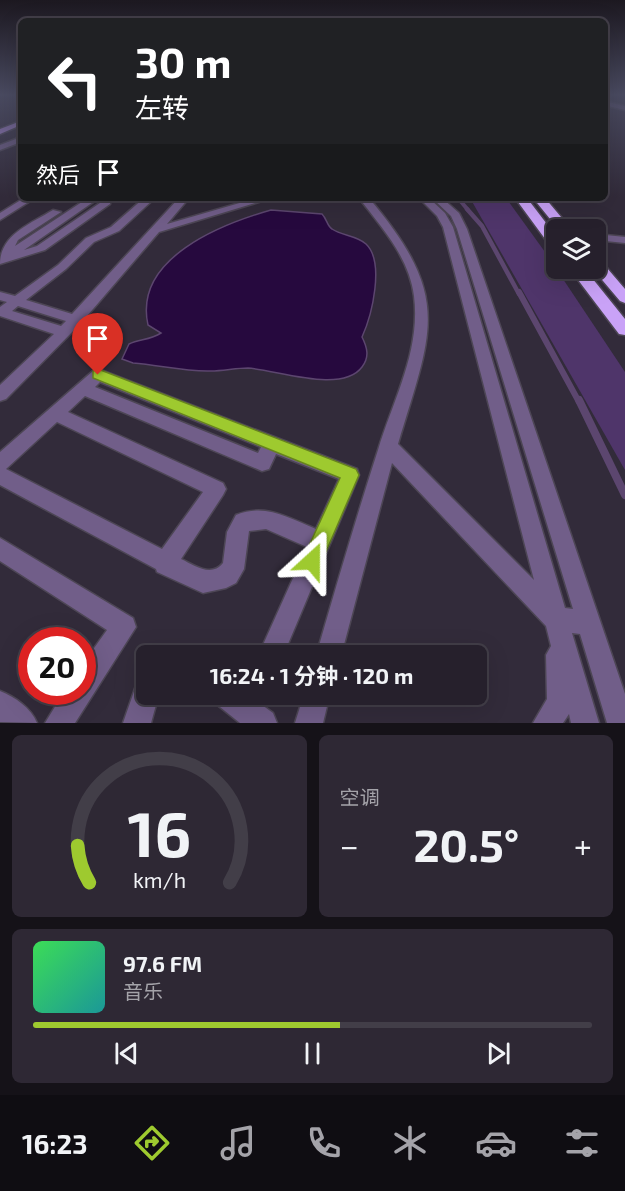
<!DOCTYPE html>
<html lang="zh">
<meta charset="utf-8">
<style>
body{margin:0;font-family:"Exo 2","Noto Sans SC",sans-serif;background:#2e2834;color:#f1f3f6;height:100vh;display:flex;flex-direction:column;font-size:22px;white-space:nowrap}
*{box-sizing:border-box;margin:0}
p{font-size:20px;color:#a4a3a9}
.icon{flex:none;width:33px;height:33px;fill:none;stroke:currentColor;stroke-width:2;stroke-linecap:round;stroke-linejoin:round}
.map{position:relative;height:723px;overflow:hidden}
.drawer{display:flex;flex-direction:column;gap:12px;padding:12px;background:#151218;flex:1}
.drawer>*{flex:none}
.guide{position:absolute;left:18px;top:18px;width:590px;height:183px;border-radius:9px;box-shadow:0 6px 24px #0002,0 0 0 2px #423e48;background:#202124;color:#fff;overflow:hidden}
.fabs{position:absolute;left:546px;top:219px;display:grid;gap:12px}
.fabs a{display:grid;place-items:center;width:60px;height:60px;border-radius:9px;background:#26202c;box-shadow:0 6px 24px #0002,0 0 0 2px #423e48;font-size:30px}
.speed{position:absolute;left:18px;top:627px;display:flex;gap:12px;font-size:30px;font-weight:700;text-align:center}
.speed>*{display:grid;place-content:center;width:78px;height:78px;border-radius:50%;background:#26202c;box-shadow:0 6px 24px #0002,0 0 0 2px #423e48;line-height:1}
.speed .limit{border:9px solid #d22;background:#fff;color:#111}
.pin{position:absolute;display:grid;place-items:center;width:51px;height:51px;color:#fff;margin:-62px -26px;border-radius:50% 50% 50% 0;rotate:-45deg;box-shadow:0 0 6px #0007}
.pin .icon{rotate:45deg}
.me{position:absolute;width:66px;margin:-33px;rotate:24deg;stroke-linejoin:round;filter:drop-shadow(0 0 4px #0008)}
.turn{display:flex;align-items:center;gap:21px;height:126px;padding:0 18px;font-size:27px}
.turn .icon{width:78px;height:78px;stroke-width:2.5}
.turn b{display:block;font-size:42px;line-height:51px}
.then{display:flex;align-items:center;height:57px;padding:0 18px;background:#0003;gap:12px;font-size:22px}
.big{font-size:45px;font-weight:700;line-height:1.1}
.drawer .card{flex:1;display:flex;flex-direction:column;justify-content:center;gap:9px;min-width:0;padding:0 21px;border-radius:9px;background:#2e2834}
.drawer .dial{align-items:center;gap:0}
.dial svg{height:156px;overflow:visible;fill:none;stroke:#423e48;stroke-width:7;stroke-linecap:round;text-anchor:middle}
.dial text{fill:#f1f3f6;stroke:none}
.song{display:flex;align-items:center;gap:18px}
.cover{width:72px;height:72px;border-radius:9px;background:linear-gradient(135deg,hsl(130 70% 55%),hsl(180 70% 35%))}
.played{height:6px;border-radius:3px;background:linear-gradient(90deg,#9eca2f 55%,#423e48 55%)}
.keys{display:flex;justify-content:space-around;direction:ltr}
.heat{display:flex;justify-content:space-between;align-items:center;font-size:33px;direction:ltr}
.drawer .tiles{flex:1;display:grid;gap:12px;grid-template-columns:1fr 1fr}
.card:last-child{grid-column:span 2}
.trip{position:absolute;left:136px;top:645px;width:351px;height:60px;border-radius:9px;background:#26202c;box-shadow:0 6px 24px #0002,0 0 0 2px #423e48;font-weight:700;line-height:60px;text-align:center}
.tab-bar{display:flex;height:96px;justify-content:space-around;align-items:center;background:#0f0d12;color:#a4a3a9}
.tab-bar .icon{width:42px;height:42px}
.tab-bar .current{color:#9eca2f}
.tab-bar b{font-size:27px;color:#f1f3f6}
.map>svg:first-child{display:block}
.green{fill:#4f356a}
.water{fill:#26093e;stroke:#5c466f;stroke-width:1.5}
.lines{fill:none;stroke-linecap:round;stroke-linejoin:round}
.stream-far3{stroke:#5c466f;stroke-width:4}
.stream-far2{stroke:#5c466f;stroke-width:4.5}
.stream-far1{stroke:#5c466f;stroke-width:6}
.stream{stroke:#5c466f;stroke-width:8}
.minor-casing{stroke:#4d4655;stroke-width:3}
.major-casing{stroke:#4d4655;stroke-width:3}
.highway-casing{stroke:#4d4655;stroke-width:3}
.minor{fill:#715e89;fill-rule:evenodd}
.major{fill:#b38be2;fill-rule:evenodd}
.highway{fill:#c9a2f7;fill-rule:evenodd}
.route{fill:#9eca2f;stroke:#67831f;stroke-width:1.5}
</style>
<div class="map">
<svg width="625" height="723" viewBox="0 0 625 723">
<rect width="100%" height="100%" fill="#322b3a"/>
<polygon class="green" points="470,198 506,198 545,252 625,372 625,470"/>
<path class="water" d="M 271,210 L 322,214 C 327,219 327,226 332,229 C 342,236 356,235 366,244 C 385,262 372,315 362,337 C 367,347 370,357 362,367 C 342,394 277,370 248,368 C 236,368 223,371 211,371 C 186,372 159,365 133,363 L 122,359 L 129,344 C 140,339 150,340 161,333 L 148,325 C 133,258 222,224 271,210 Z"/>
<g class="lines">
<polyline class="stream-far3" points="458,198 468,210"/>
<polyline class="stream-far2" points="467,209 482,226 519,294"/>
<polyline class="stream-far1" points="519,292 579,402"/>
<polyline class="stream" points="579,400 625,495"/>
<defs>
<g id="minor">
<polygon points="604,101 625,106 625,110 604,105"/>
<polygon points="21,137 21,142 0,150 0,145"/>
<polygon points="24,198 35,198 0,220 0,213"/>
<path d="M 88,198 L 99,198 L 24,250 L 37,246 L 100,203 L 100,198 L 110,198 L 110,204 L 45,250 L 0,264 C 0,235 30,224 53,210 L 61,212 L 18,240 L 15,246 Z"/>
<path d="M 144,198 L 155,198 L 119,231 L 94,242 L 66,269 L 26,300 L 72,314 L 179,198 L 189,198 L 167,224 L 257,198 L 272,198 L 159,232 L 81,323 L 6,399 L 0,401 L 0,385 L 54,334 L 0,316 L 0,307 L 7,302 L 0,300 L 0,292 L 15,296 L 58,265 L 86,238 L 111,227 ZM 18,306 L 66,321 L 61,326 L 12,311 Z"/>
<path d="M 359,198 L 369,198 C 453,298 432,330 398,444 L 534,580 L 443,227 L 437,216 L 419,198 L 429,198 L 445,213 L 453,227 L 565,608 L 573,609 L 457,229 L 451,216 L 432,198 L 442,198 L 459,213 L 467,229 L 625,694 L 625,723 L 607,723 L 580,634 L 572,633 L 599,723 L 571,723 L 569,714 L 563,723 L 533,723 L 547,699 L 546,655 L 551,646 L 546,626 L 392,463 L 341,656 L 316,656 C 336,587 356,518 378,450 C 393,400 421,351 414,296 C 409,257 382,228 359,198 Z"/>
<polygon points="596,234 625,237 625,243 596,240"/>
<path d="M 98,369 L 357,469 L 359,475 L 283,656 L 258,656 L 307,547 L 266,529 L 249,531 L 244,569 L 236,583 L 226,588 L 203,593 L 157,572 L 156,569 L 0,485 L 0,452 L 93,371 ZM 100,382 L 261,447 L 258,453 L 95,387 ZM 85,396 L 262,471 L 269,469 L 276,454 L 339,479 L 316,529 C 288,518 266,503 236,515 L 227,532 L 223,563 C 211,578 194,565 181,559 L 223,495 L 226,489 L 223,483 L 68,412 ZM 57,422 L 203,492 L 162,549 L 6,469 Z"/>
<polygon points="0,538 133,618 136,627 75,723 45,723 64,692 82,692 82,665 107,630 0,561"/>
<polygon points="147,676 147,694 159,694 151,723 123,723 138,680"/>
<path d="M 0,691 C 15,697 31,708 37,723 L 0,722 Z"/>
<polygon points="211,694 266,694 262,705 273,713 277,723 240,723 215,703"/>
<polygon points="304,694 330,694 323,723 295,723"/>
</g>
<polygon id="major" points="21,121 21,125 0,134 0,129"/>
<g id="highway">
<polygon points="515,198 527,198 556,236 556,248 551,247"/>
<polygon points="533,198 545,198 572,230 559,230"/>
<polygon points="596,260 601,261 625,289 625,303 620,301 592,268 596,268"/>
<polygon points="569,268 584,268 625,319 625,335 619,334"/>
</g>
</defs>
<use href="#minor" class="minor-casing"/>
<use href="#major" class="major-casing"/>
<use href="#highway" class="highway-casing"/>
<use href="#minor" class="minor"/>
<use href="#major" class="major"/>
<use href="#highway" class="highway"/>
</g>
<linearGradient id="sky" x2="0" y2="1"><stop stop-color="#1c1820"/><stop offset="0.48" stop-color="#494a60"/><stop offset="1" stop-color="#494a60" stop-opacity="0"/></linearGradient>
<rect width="625" height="197" fill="url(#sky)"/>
<polygon class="route" points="98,369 356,469 359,475 319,568 312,571 305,568 302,561 340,478 93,378 93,371"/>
</svg>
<div class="fabs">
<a><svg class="icon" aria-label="layers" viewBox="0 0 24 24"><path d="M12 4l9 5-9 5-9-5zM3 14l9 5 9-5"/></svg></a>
</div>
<div class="speed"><div class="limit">20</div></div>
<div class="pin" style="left:98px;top:375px;background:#d93025"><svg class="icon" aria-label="arrive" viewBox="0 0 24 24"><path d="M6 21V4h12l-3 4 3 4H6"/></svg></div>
<svg class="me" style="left:312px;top:561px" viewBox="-20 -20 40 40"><path d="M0-17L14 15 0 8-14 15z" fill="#9eca2f" stroke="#fff" stroke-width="4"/></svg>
<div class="trip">16:24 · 1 分钟 · 120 m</div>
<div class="guide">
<div class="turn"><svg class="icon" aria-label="left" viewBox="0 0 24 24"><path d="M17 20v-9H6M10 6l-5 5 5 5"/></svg><div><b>30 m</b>左转</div></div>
<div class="then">然后<svg class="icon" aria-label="arrive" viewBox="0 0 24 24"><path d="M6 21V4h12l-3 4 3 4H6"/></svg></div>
</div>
</div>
<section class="drawer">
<div class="tiles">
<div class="card dial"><svg viewBox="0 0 100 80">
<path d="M14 69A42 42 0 1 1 86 69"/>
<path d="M14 69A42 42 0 0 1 8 50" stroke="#9eca2f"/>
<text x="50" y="56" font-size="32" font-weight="700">16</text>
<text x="50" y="72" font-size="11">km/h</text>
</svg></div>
<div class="card"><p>空调</p>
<div class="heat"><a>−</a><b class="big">20.5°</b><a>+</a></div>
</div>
<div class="card">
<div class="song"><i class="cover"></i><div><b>97.6 FM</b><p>音乐</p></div></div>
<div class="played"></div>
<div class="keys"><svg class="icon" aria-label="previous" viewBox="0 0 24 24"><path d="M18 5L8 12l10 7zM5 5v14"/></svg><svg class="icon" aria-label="pause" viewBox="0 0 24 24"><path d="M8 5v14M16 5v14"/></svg><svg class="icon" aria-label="next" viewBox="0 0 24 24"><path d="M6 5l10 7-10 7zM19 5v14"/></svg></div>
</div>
</div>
</section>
<nav class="tab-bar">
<b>16:23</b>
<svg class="icon current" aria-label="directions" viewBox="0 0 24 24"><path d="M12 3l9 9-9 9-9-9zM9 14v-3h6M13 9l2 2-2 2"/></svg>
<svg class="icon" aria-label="music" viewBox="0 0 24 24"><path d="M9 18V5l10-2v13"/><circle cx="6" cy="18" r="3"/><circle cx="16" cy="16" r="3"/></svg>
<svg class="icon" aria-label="phone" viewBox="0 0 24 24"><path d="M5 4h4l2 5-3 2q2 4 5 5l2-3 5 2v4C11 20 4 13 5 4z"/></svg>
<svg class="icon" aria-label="climate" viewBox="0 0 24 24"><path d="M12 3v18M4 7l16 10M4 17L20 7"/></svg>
<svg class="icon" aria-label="car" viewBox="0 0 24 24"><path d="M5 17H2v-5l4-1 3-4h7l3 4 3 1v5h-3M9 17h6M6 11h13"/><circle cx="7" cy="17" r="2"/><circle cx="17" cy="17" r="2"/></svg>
<svg class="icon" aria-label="filters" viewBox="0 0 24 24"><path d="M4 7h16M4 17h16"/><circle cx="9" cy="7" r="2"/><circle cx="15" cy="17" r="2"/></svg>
</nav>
